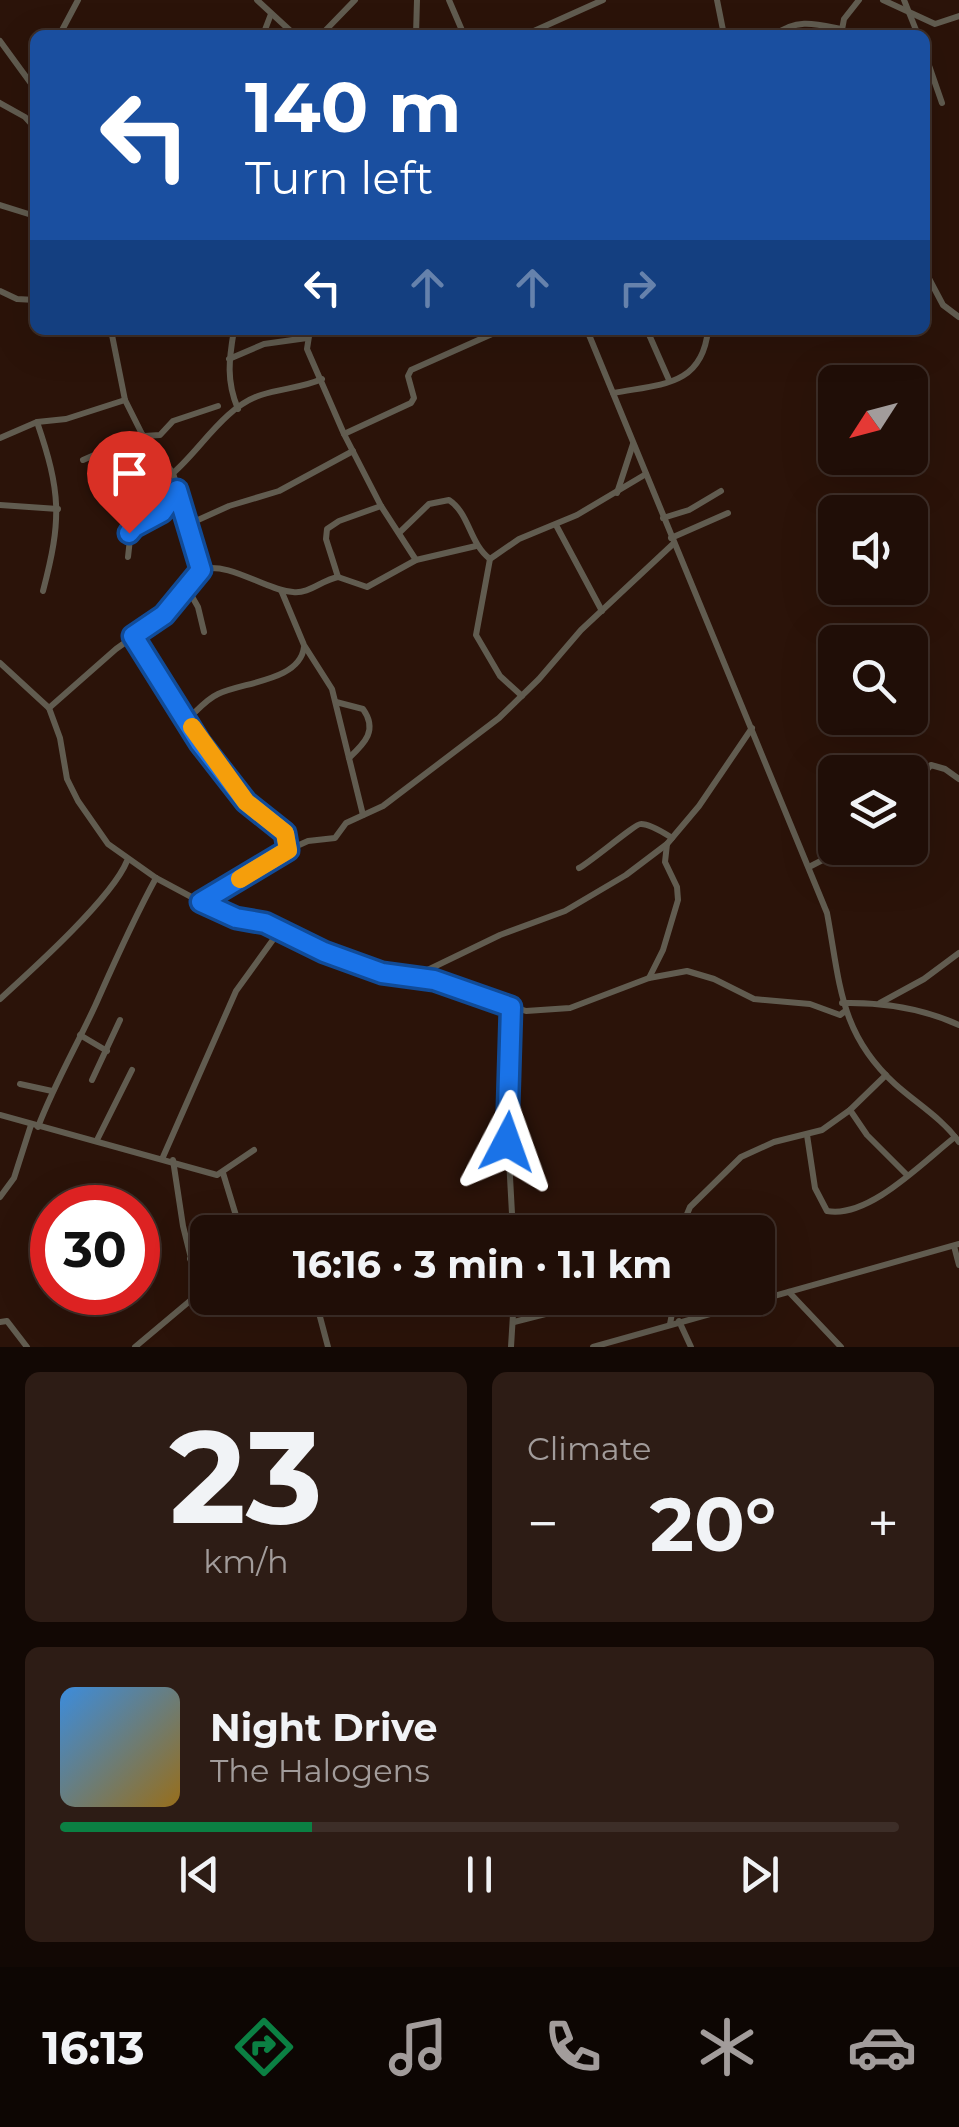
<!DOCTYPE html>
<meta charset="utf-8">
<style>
body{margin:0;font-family:Montserrat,sans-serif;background:#2d1c15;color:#f1f3f6;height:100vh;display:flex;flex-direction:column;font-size:38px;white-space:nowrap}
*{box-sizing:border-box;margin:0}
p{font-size:32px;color:#a29c9b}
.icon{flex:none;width:55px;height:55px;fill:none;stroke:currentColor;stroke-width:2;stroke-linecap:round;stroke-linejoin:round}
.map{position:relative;height:1347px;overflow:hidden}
.drawer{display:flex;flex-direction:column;gap:25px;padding:25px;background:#120804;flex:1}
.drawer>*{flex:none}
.top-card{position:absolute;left:30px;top:30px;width:900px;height:305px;border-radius:15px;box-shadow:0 10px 40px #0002,0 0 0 2px #3d2e28;background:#1a4fa0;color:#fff;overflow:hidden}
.needle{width:65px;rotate:234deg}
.tools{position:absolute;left:818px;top:365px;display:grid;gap:20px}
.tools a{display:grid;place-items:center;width:110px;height:110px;border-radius:15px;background:#200e07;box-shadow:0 10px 40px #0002,0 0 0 2px #3d2e28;font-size:50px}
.speed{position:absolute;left:30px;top:1185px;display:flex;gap:20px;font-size:50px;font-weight:700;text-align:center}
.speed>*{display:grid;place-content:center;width:130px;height:130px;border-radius:50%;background:#200e07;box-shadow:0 10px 40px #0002,0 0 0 2px #3d2e28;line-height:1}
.speed .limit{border:15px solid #d22;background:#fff;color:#111}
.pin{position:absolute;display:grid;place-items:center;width:85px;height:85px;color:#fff;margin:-102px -42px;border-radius:50% 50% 50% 0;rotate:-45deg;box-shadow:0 0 10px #0007}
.pin .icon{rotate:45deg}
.me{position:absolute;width:110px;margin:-55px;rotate:4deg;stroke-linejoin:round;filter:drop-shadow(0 0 8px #0008)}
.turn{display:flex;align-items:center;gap:35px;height:210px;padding:0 50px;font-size:45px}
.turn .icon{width:130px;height:130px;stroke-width:2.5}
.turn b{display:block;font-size:70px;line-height:85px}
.lanes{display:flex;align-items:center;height:95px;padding:0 50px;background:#0003;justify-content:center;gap:50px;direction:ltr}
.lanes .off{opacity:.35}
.big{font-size:75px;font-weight:700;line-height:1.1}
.drawer .card{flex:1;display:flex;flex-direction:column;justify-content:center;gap:15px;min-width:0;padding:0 35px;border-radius:15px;background:#2d1c15}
.drawer .dial{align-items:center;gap:0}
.dial b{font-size:130px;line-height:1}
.song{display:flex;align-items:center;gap:30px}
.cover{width:120px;height:120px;border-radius:15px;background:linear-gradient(135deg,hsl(210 70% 55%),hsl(40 70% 35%))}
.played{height:10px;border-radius:5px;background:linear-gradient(90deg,#0b8043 30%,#3d2e28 30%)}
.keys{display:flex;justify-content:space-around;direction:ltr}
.heat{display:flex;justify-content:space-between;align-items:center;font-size:55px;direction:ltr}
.drawer .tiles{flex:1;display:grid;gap:25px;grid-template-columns:1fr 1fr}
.card:last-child{grid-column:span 2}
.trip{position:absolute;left:190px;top:1215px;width:585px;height:100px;border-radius:15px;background:#200e07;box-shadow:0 10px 40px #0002,0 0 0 2px #3d2e28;font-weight:700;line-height:100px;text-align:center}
.menu{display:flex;height:160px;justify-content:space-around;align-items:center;background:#0d0603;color:#a29c9b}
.menu .icon{width:70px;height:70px}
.menu .on{color:#0b8043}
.menu b{font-size:45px;color:#f1f3f6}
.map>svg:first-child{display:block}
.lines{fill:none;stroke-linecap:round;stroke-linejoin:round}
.minor{stroke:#615c50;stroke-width:6}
.route-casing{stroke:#114b97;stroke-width:25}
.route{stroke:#1a73e8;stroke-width:18}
.slow{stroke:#f59e0b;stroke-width:18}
</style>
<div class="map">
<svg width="959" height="1347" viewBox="0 0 959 1347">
<rect width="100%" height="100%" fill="#2b1309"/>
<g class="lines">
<g class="minor">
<polyline points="257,0 295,35"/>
<polyline points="449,0 464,35"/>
<polyline points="717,0 724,35"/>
<polyline points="883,0 935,24 959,16"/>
<polyline points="904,0 918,35"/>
<polyline points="60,34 78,0"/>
<polyline points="263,35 271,14"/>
<polyline points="321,35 355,0"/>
<polyline points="416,35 417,0"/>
<polyline points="525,35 603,0"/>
<path d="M 775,35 C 797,18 816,24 841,29"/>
<polyline points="841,35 844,19 859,0"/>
<polyline points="0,41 35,89"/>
<polyline points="925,54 942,103"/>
<polyline points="0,103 25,117 35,128"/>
<polyline points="0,205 35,216"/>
<polyline points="925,271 943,305 959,317"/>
<polyline points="0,291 17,299 35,300"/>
<polyline points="111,330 125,400 143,436 173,473 201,569"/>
<path d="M 234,330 C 229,359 226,381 238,409"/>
<polyline points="310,330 307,349 344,434 381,506 416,560"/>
<path d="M 587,330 L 827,913 C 840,982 839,1033 895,1084 C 916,1103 943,1119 959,1142"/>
<polyline points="647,330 669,380"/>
<polyline points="229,359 264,344 307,338"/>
<path d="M 613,393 C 660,384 702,387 708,330"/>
<path d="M 37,422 C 61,492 62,519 43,591"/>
<polyline points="344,434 411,403 414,398 408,376 411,370 501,330"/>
<polyline points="144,436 160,435 173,421 218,406"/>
<polyline points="0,438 37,422 66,419 125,400"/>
<polyline points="83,460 142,434"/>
<path d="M 173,473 C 201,449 224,407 261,395 C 282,388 302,388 322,379"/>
<polyline points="617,493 633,444"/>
<polyline points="0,505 58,509"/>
<polyline points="663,518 689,510 721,491"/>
<polyline points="189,524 229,506 279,491 353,451"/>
<polyline points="556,525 602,611"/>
<path d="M 399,533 L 429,504 L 449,500 C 470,514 469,543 490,559"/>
<polyline points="671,538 728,513"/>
<polyline points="128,557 131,530 162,512 176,491"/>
<polyline points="338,577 326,539 327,529 339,521 381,506"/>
<polyline points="186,586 198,607 204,632"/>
<polyline points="281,590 304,645 332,689 363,815"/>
<polyline points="133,636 157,677 220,769 247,802 285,833 288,850"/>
<polyline points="0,663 49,708 60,738 67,779 78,801 108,844 156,878 212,908 236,918 265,923 324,951 382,973 435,981 526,1011 570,1008 649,978 687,971 714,979 754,999 810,1004 840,1015 844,1012"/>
<polyline points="522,696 500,676 476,635 490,559 519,539 577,515 646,474"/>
<path d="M 336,702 L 363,709 C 378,730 365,743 349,758"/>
<path d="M 49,708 L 116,649 L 164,615 L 201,569 C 232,562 264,590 293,592 C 309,594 322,580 338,577 L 367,587 L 416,560 L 476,546"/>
<path d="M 187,720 C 197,711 205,700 218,694 C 243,682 300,681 304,647"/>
<polyline points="910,789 931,765 945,769 959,779"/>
<polyline points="809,867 846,848"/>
<path d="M 579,868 C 592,861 636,823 641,824 C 651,824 664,833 672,838"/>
<polyline points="202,902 288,850 308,841 335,838 346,823 383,806 499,718 539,679 581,630 673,544"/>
<polyline points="413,977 500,935 565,911 626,875 667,844"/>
<polyline points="649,978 663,950 678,900 677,887 665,862 667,844 699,806 752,728"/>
<path d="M 0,999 C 32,970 112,898 127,861"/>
<path d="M 842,1003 C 883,1002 922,1008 959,1025"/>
<polyline points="880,1003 924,979 959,953"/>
<polyline points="511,1007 511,1094 507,1122 513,1232"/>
<polyline points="80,1035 107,1051"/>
<polyline points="92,1080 120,1020"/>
<polyline points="20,1084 52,1091"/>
<polyline points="850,1110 867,1135 907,1175"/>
<polyline points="0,1115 217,1175 254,1150"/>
<path d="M 38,1127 C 54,1085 76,1047 95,1006 C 115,961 132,922 156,878"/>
<path d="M 807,1135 L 815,1188 L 827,1211 C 869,1219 924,1161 955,1137"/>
<polyline points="97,1140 132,1070"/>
<polyline points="163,1157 236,991 280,930"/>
<polyline points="223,1173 241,1232"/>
<polyline points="0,1197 14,1178 31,1125"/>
<polyline points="686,1232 685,1219 690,1207 741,1157 774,1142 822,1130 850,1110 886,1075"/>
<polyline points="954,1246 959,1265"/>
<polyline points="190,1259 208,1256"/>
<polyline points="789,1292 841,1347"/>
<polyline points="315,1298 328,1347"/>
<polyline points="679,1321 691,1347"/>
<polyline points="0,1322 7,1321 27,1347"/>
<polyline points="514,1322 565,1309 580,1298"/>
<polyline points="670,1324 675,1298"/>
<polyline points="135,1347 191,1300 198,1286 183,1226 173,1160"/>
<polyline points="511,1347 514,1298"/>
<polyline points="593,1347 959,1244"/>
</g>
</g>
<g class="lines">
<defs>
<polyline id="route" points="129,533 134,527 162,512 177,490 201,570 164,615 133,636 200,743 246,802 285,833 288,850 201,902 236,918 265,923 324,952 382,973 434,980 511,1007 507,1142"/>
</defs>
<use href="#route" class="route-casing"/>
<use href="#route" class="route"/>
<polyline class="slow" points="192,727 246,802 285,833 288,850 240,879"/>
</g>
</svg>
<div class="tools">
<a><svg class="needle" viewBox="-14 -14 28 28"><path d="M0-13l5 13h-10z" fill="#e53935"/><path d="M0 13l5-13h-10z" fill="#a29c9b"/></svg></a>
<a><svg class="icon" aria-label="sound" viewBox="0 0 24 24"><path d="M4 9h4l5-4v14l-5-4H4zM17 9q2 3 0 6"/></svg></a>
<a><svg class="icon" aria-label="search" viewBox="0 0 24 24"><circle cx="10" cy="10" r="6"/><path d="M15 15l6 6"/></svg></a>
<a><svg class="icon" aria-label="layers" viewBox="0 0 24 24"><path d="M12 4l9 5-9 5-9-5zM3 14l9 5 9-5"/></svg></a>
</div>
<div class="speed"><div class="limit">30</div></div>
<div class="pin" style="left:129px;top:533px;background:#d93025"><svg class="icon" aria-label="arrive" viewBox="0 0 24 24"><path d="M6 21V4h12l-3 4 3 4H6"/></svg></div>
<svg class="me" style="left:507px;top:1142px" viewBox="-20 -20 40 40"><path d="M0-17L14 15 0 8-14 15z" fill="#1a73e8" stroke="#fff" stroke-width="4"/></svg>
<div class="trip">16:16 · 3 min · 1.1 km</div>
<div class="top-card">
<div class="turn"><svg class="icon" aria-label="left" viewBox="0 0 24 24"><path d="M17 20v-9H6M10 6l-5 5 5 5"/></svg><div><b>140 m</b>Turn left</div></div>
<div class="lanes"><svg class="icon" aria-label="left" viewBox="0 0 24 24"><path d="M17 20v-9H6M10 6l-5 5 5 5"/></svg><svg class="icon off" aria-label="ahead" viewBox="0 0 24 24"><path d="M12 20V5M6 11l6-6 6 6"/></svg><svg class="icon off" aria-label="ahead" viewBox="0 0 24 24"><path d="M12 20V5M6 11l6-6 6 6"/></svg><svg class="icon off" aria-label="right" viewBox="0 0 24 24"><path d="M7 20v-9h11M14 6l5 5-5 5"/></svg></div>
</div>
</div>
<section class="drawer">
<div class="tiles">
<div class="card dial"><b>23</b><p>km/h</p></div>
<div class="card"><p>Climate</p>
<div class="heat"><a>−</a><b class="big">20°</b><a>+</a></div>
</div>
<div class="card">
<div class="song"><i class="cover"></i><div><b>Night Drive</b><p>The Halogens</p></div></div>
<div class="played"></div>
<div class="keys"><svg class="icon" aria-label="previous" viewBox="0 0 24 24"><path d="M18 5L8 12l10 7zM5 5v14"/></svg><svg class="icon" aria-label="pause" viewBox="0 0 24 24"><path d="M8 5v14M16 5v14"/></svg><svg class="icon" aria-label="next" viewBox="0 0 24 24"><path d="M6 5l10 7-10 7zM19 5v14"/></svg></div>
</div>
</div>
</section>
<nav class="menu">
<b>16:13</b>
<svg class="icon on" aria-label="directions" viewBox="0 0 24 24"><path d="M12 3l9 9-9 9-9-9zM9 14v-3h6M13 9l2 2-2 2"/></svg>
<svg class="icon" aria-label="music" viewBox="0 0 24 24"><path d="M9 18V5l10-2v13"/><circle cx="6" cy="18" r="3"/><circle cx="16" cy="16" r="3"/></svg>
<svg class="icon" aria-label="phone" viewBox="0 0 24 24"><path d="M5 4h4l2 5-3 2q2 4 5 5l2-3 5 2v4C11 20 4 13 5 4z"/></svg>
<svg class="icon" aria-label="climate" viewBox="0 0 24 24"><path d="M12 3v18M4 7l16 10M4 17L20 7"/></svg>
<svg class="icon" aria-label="car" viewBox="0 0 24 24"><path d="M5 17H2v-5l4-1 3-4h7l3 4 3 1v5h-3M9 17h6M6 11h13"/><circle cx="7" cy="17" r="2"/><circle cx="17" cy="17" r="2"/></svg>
</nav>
